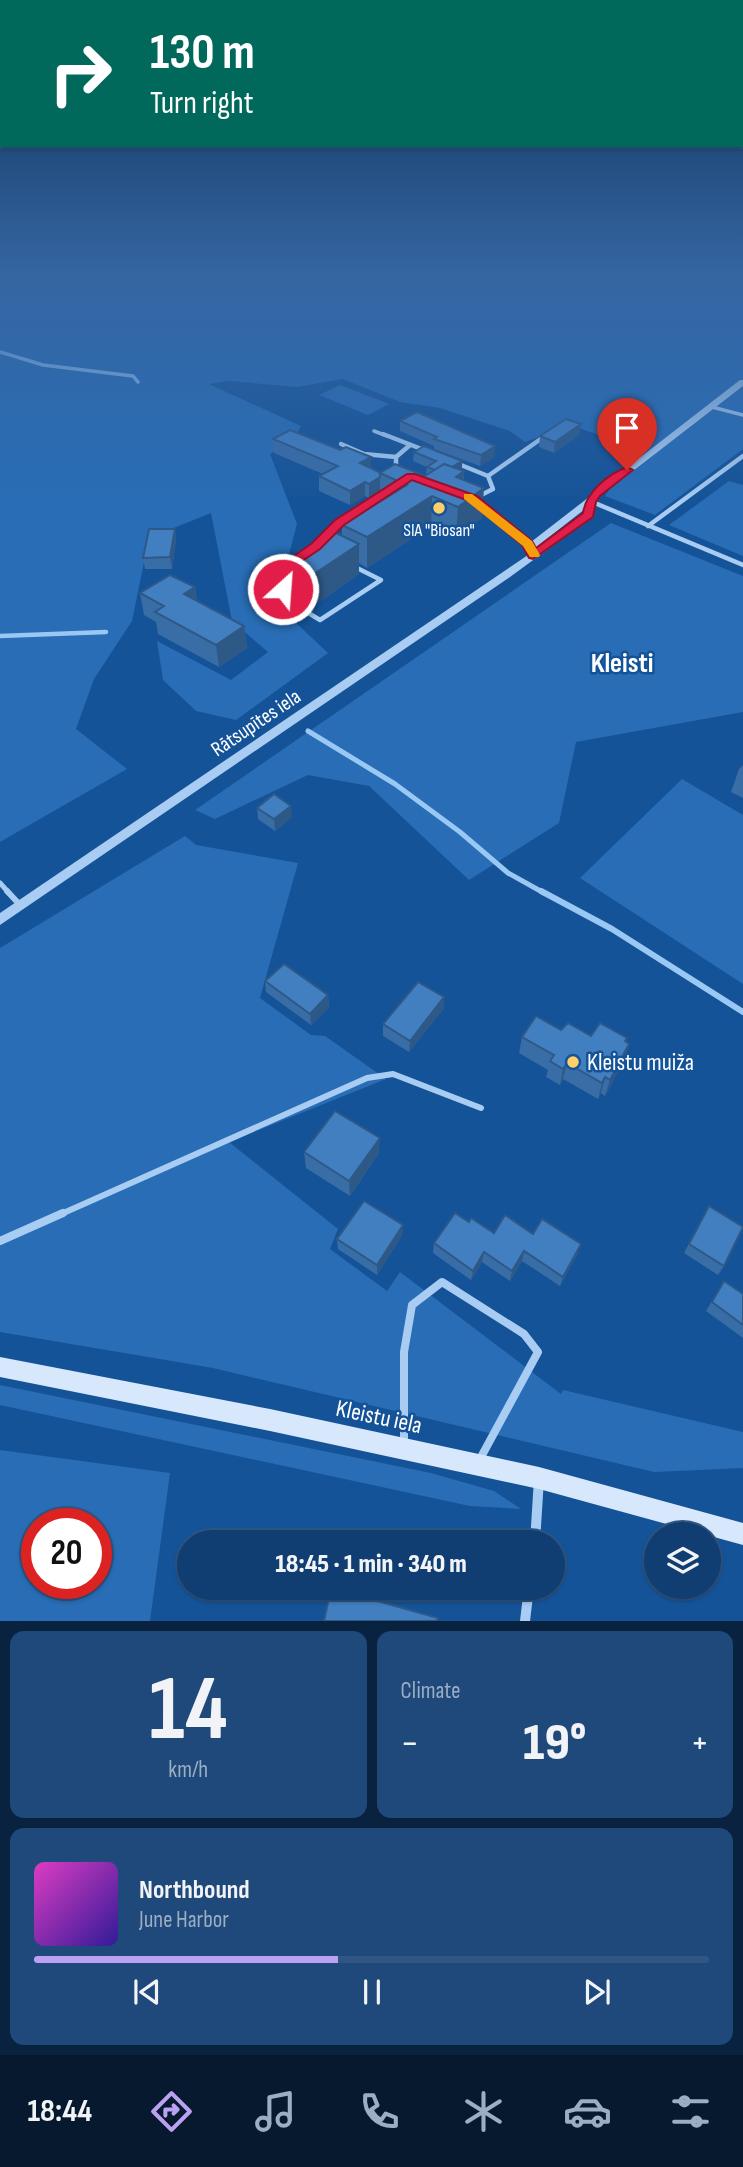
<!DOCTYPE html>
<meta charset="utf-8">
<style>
body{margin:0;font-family:"Sofia Sans Condensed",sans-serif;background:#1e497a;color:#f1f3f6;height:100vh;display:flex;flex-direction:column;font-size:26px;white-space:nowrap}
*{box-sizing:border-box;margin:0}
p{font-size:23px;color:#9caec4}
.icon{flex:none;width:38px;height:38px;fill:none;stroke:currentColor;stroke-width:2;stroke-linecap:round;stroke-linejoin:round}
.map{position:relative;height:1621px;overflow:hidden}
.details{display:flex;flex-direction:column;gap:10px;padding:10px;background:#09223f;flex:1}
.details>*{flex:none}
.guide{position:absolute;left:0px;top:0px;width:744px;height:147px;box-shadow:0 2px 5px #0004,0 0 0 2px #305784;background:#00695c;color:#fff;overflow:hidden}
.tools{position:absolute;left:644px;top:1522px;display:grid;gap:14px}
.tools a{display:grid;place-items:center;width:77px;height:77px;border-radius:50%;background:#103e72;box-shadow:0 2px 5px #0004,0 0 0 2px #305784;font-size:35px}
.speed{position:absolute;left:21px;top:1508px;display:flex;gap:14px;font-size:35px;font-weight:700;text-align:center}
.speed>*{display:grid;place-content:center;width:91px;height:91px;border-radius:50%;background:#103e72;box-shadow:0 2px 5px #0004,0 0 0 2px #305784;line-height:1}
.speed .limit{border:10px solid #d22;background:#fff;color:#111}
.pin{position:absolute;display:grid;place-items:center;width:60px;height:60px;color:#fff;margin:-72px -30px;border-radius:50% 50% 50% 0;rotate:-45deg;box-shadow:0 0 7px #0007}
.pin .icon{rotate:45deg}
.me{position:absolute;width:77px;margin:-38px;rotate:26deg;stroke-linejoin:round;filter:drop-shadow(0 0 5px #0008)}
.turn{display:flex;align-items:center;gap:24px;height:147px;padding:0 35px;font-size:32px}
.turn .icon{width:91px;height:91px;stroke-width:2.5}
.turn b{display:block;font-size:49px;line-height:60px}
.big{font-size:52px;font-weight:800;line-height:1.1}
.details .card{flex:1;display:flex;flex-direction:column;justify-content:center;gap:10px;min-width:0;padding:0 24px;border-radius:14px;background:#1e497a}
.details .dial{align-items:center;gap:0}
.dial b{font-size:91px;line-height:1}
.song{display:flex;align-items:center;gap:21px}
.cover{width:84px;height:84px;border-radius:10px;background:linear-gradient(135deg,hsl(310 70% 55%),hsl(250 70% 35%))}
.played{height:7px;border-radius:4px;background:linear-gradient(90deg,#bca0f2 45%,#305784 45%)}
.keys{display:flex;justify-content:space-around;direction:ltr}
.heat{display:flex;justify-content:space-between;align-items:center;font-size:38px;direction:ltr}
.details .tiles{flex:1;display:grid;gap:10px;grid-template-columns:1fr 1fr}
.card:last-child{grid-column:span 2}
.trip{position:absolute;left:177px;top:1530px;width:388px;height:70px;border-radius:35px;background:#103e72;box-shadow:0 2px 5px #0004,0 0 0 2px #305784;font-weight:800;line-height:70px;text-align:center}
.dock{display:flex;height:112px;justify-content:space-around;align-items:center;background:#06192e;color:#9caec4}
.dock .icon{width:49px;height:49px}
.dock .active{color:#bca0f2}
.dock b{font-size:32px;color:#f1f3f6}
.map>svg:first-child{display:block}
.green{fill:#286db6;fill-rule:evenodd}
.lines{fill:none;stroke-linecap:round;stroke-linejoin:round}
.stream-far3{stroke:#9ac8f5;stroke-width:3.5}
.stream-far2{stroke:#9ac8f5;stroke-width:4.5}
.stream-far1{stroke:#9ac8f5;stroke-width:5}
.stream{stroke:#9ac8f5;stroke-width:6}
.service-far4{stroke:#a8ccf2;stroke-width:3.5}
.service-far3{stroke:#a8ccf2;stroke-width:4.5}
.service-far2{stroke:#a8ccf2;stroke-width:5}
.service-far1{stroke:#a8ccf2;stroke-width:6}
.service{stroke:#a8ccf2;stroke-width:8}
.minor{stroke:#a8ccf2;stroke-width:10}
.tertiary{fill:#a8ccf2;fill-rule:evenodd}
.secondary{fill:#d7e8fc;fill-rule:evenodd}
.wall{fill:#396da6}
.shaded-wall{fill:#2e5987}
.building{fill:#427fc1;stroke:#2e5987;stroke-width:2}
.route{fill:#e11d48;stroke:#92132f;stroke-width:2}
.slow{fill:#f59e0b}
.poi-dot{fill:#ffcf69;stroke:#155398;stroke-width:2.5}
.labels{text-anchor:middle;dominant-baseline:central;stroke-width:5;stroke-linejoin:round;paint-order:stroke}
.far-poi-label{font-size:18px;fill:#fff;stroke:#155398}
.street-label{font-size:21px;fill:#fff;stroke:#155398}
.near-poi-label{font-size:24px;fill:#fff;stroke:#155398;text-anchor:start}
.near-street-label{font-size:24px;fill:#fff;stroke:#155398}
.district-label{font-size:28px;font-weight:bold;fill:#fff;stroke:#155398}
</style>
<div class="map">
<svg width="743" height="1621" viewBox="0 0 743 1621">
<rect width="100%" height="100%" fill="#155398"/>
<g class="green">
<polygon points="0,276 743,276 743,449 655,515 605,496 637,448 579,428 563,428 525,442 510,431 440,408 400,402 343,379 297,387 230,381 209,384 301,426 292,441 270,454 297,524 276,604 328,653 236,720 196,711 163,680 157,641 231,680 268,652 232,621 211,513 149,538 132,621 94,679 76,729 127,769 0,842"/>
<polygon points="340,385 389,404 368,415 319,395"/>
<polygon points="729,481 743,485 743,556 669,525"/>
<polygon points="611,523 743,576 743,712 576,742 559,823 469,880 369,786 308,775 215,819 195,810"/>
<polygon points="682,779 743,815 743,984 580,878"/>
<polygon points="185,836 196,845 298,863 260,998 311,1035 325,1036 386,1079 229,1142 338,1229 330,1249 387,1291 400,1272 561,1394 563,1390 743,1432 743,1468 654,1472 213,1368 0,1332 0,948"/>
<polygon points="0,1385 431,1473 494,1491 521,1509 470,1506 0,1405"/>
<path d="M 0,1450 L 170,1473 L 150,1621 L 0,1621 ZM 37,1524 L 96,1524 L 96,1584 L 37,1584 Z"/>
</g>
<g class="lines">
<polyline class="stream-far3" points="0,352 43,365 133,376 138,382"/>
<polyline class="stream-far2" points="0,636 106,632"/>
<polyline class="stream-far1" points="308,731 395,784 460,832 508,873 544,893"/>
<polyline class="stream" points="541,891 612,929 743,1012"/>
<g class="service-far4">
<polyline points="712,407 743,415"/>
<polyline points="374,431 387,436"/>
</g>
<g class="service-far3">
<polyline points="383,434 424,450"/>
<polyline points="341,444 364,454 396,457 396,468"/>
<polyline points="396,457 410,445"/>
<polyline points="456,463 488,476 493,489 479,496"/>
<polyline points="488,476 545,436"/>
<polyline points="590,501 743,565"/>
<polyline points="478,503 527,543 532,552"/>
<polyline points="648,526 743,456"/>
<polyline points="325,537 340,523 384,493"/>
<polygon points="315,547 381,580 320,620 295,605 283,589 289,564"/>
</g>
<polyline class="service-far2" points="0,883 9,893"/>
<g class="service-far1">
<polyline points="7,891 21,906"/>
<polyline points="59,1215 367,1078 393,1074 481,1108"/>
</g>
<g class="service">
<polyline points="0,1241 63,1213"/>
<polyline points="404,1442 404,1352 412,1305 442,1282 524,1334 538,1352 480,1459"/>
</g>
<g class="minor">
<polyline points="535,1542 539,1479"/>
<polyline points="525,1621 529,1587"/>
</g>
<path class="tertiary" d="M 740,380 L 743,380 L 743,386 L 594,501 L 592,517 L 510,577 L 0,925 L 0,913 L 528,555 L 531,542 ZM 585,509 L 585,514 L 538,548 L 539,545 Z"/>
<polygon class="secondary" points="0,1357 270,1409 539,1467 743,1523 743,1545 539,1489 270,1431 0,1377"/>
</g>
<g class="wall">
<polygon points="400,421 495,457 480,466 434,449 434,446 400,431"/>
<polygon points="581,424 579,435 554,453 539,447 540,436"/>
<polygon points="273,439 371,468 381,473 425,476 426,475 427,467 413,461 414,452 464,471 464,480 482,518 456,537 431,526 367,568 359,563 359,574 315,605 294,595 290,591 288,560 342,536 342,525 380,502 380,491 369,498 365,496 350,505 319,491 319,476 323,474 274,453"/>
<polygon points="175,529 176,540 172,569 145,569 143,558"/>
<polygon points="195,587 197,601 244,626 247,648 219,667 158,634 156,622 144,615 140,593"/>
<polygon points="743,765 743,798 731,792 739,769"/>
<polygon points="257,808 292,817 275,831 258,819"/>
<polygon points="265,981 328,995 329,1007 311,1025 266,992"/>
<polygon points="444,1008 409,1052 383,1036 383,1024"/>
<polygon points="561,1030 591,1036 627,1038 626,1042 629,1044 624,1060 605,1096 601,1093 598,1099 563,1079 560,1085 546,1077 548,1070 519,1053 522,1037"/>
<polygon points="304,1152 379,1153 350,1196 306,1168"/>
<polygon points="709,1206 724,1266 718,1275 684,1253"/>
<polygon points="403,1225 402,1235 377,1275 338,1249 337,1239"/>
<polygon points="494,1233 533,1234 578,1253 560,1286 522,1261 510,1281 482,1262 471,1280 433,1253 434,1243"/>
<polygon points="724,1281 743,1294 743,1338 706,1311"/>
</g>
<g class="shaded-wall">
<polygon points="581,424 579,435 554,453 555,442"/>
<polygon points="495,446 495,457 480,466 481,455"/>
<polygon points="371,457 371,472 360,463"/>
<polygon points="462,461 462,471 443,473"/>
<polygon points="464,471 462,500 456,477"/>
<polygon points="380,477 380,491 369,498 369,484"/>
<polygon points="365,482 365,496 350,505 350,491"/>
<polygon points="484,488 482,518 456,537 458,507"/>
<polygon points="432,496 431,526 367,568 367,537"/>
<polygon points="175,529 176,540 172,569 170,557"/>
<polygon points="359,544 359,574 315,605 314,574"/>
<polygon points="195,587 198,609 184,594"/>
<polygon points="244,626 247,648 219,667 216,645"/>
<polygon points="291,806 292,817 275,831 274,819"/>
<polygon points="328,995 329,1007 311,1025 310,1014"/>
<polygon points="444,997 444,1008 409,1052 410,1041"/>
<polygon points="629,1044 624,1060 605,1096 610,1080"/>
<polygon points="567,1063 563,1079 560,1085 563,1069"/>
<polygon points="605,1077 601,1093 598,1099 602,1083"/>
<polygon points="380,1138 379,1153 350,1196 349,1181"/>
<polygon points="403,1225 402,1235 377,1275 377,1265"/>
<polygon points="581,1244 578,1253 560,1286 563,1277"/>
<polygon points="524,1251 522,1261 510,1281 512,1271"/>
<polygon points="484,1252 482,1262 471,1280 473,1271"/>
</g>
<g class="building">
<polygon points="417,412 495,446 481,455 434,439 437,437 400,421"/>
<polygon points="566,419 581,424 555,442 540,436"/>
<polygon points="290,430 340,450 346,447 371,457 360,463 381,473 380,473 380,477 369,484 365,482 350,491 319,476 338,466 273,439"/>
<polygon points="424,446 462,461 452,467 444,464 435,470 427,467 436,461 414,452"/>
<polygon points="395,464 425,476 444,464 464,471 456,477 484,488 458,507 432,496 367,537 342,525 407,485 380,473"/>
<polygon points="149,529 175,529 170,557 143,558"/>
<polygon points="332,531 359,544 314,574 292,564 288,560"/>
<polygon points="170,575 195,587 184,594 244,626 216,645 155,612 164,606 140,593"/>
<polygon points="274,794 291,806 274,819 257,808"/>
<polygon points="284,964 328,995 310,1014 265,981"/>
<polygon points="418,982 444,997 410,1041 383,1024"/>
<polygon points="536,1016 561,1030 568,1023 591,1036 600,1023 627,1038 625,1041 629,1044 610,1080 605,1077 602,1083 567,1063 563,1069 550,1061 554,1055 522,1037"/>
<polygon points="335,1111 380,1138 349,1181 304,1152"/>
<polygon points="364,1201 403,1225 377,1265 337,1239"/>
<polygon points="709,1206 743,1227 724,1266 689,1244"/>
<polygon points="455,1213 469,1222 471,1218 494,1233 505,1215 533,1234 542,1219 581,1244 563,1277 524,1251 512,1271 484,1252 473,1271 434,1243"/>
<polygon points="724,1281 743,1294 743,1325 712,1302"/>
<polygon points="331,1588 438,1618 437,1621 324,1621"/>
</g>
<linearGradient id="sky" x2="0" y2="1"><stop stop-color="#0c2e54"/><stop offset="0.55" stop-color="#3566a2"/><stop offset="1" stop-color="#3566a2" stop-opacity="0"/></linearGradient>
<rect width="743" height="503" fill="url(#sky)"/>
<path class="route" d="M 627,467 L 633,470 L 600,496 L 596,502 L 593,517 L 533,559 L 529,558 L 522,545 L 469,501 L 412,480 L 344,525 L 320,549 L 295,566 L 288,591 L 279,591 L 277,589 L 285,562 L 311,544 L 335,520 L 407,474 L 415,474 L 477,496 L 532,541 L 536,548 L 583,513 C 586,492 608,474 627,467 Z"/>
<polygon class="slow" points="464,494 472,494 532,541 540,555 539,557 530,557 523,546 464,499"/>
<g class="poi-dot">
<circle cx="439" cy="508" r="7"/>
<circle cx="573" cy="1062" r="7"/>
</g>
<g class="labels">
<g class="far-poi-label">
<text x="439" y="530">SIA "Biosan"</text>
</g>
<g class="street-label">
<text transform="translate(256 723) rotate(-34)">Rātsupītes iela</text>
</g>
<g class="near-poi-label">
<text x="587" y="1062">Kleistu muiža</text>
</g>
<g class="near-street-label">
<text transform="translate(379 1417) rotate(12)">Kleistu iela</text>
</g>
<g class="district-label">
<text x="622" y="663">Kleisti</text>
</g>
</g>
</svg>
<div class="tools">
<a><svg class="icon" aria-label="layers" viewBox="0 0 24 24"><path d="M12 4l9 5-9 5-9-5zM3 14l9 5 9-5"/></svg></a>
</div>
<div class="speed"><div class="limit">20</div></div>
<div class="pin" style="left:627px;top:470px;background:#d93025"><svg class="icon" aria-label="arrive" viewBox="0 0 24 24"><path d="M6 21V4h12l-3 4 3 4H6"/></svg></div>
<svg class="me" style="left:283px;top:589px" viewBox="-20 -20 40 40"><circle r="17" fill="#e11d48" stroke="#fff" stroke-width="3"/><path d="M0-11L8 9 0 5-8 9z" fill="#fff"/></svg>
<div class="trip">18:45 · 1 min · 340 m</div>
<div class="guide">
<div class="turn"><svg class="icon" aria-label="right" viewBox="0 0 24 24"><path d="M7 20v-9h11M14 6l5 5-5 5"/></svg><div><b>130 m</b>Turn right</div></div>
</div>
</div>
<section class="details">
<div class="tiles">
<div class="card dial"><b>14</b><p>km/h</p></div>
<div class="card"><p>Climate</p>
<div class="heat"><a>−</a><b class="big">19°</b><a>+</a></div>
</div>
<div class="card">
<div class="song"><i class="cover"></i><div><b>Northbound</b><p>June Harbor</p></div></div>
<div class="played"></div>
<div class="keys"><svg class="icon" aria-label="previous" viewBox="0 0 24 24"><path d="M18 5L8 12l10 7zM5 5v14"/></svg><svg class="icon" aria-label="pause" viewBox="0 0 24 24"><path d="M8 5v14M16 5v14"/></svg><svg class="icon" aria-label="next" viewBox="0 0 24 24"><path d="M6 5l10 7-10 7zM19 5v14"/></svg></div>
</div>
</div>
</section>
<nav class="dock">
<b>18:44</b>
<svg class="icon active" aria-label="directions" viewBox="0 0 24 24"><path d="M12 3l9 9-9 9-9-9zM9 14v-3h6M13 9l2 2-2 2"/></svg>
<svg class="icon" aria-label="music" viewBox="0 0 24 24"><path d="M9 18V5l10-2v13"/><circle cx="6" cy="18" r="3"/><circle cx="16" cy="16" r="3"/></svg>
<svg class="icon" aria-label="phone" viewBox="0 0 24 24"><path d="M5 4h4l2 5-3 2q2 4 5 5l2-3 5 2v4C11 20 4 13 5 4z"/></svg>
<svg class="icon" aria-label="climate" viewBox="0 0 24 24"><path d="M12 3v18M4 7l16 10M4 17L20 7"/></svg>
<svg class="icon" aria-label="car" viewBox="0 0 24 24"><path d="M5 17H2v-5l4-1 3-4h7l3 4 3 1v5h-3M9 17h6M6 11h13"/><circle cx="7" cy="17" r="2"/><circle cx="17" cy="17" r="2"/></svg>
<svg class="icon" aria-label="filters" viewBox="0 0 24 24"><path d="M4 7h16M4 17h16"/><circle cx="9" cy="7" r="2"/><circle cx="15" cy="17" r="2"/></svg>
</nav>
